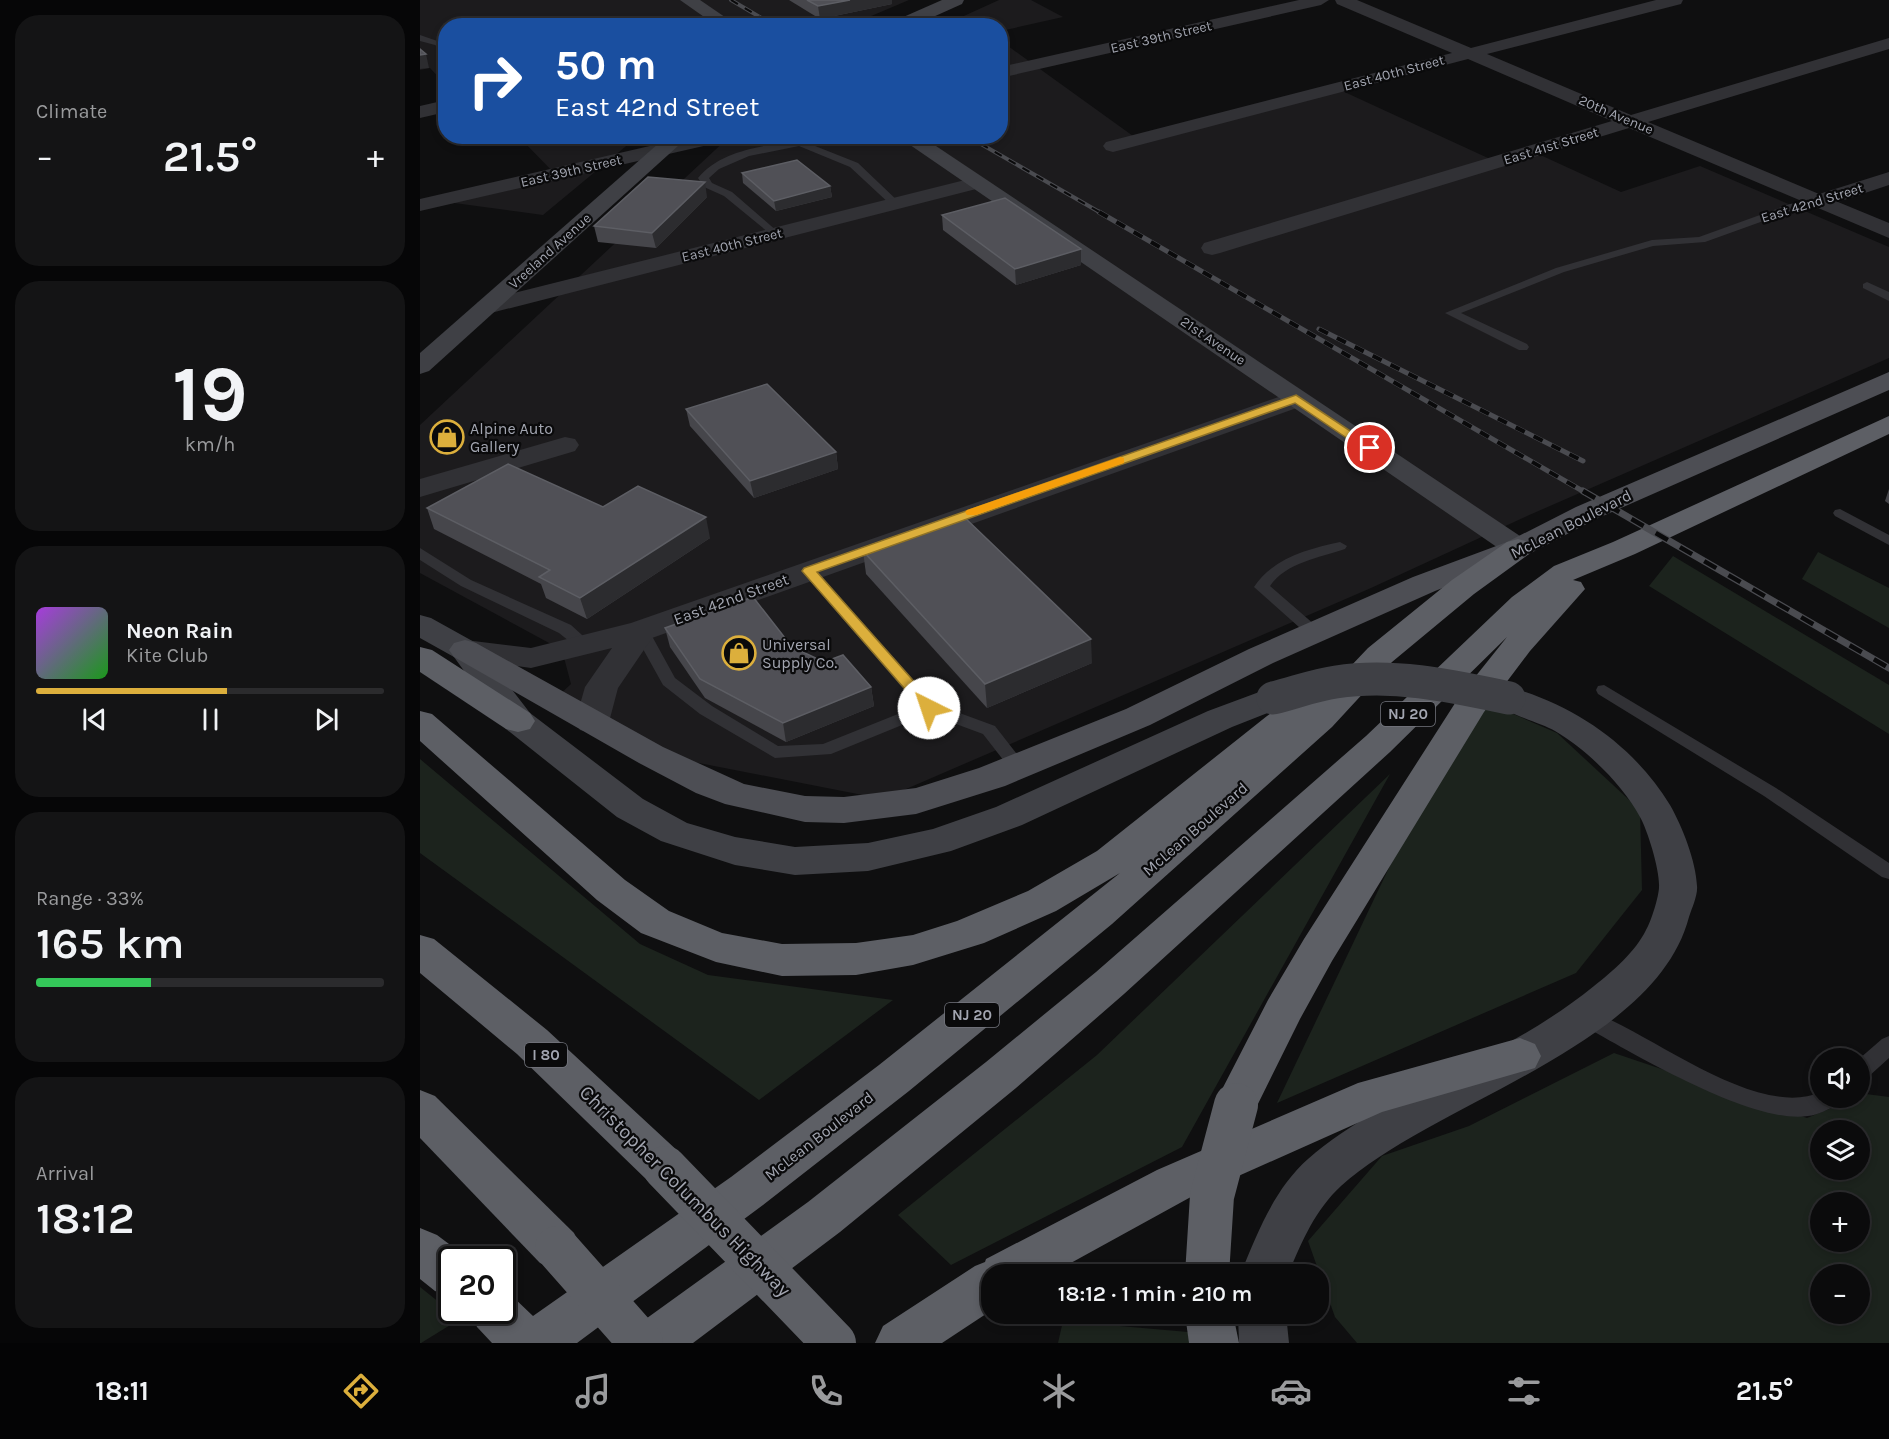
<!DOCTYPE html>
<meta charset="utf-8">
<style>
body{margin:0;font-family:Karla,sans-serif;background:#141415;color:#f1f3f6;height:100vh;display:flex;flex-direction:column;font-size:22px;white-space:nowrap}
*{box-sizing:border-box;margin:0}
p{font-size:20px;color:#9a9b9d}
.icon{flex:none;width:33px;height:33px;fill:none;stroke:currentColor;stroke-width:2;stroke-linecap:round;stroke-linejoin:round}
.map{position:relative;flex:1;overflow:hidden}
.sheet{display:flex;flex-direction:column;gap:15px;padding:15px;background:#060607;width:420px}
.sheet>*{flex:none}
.hud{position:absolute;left:18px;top:18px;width:570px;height:126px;border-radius:24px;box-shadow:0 3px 9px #0003,0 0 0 2px #2b2b2d;background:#1a4fa0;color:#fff;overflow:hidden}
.controls{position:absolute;left:1390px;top:1048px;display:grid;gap:12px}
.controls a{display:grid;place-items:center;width:60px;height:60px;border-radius:50%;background:#0b0b0c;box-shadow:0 3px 9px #0003,0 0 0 2px #2b2b2d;font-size:30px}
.speed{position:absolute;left:18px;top:1246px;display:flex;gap:12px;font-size:30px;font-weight:700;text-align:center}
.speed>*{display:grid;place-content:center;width:78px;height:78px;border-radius:50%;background:#0b0b0c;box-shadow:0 3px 9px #0003,0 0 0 2px #2b2b2d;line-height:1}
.speed .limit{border:3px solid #111;border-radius:9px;background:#fff;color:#111}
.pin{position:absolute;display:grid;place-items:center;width:51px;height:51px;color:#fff;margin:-26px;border:3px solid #fff;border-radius:50%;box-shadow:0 2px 6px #0007}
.me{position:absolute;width:66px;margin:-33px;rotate:319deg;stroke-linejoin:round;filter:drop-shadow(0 0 4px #0008)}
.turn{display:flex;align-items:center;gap:21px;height:126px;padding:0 18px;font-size:27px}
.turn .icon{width:78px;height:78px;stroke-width:2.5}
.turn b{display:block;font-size:42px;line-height:51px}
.big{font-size:45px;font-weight:600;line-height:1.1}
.sheet .card{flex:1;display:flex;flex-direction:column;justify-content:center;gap:9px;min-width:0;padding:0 21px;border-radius:24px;background:#141415}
.sheet .dial{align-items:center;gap:0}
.dial b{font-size:78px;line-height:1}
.song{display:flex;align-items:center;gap:18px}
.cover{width:72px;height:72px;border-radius:9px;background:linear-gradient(135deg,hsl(280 70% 55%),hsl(120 70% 35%))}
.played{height:6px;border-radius:3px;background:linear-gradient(90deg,#dcaf3c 55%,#2b2b2d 55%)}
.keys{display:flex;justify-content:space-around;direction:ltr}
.heat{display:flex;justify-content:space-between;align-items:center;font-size:33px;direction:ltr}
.charge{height:9px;border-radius:4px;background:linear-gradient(90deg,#34c759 33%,#2b2b2d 0)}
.trip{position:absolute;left:561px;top:1264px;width:348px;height:60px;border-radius:24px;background:#0b0b0c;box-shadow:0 3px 9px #0003,0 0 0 2px #2b2b2d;font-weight:600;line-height:60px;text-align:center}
.tabs{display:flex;height:96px;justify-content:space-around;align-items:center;background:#040405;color:#9a9b9d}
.tabs .icon{width:42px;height:42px}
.tabs .active{color:#dcaf3c}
.tabs b{font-size:27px;color:#f1f3f6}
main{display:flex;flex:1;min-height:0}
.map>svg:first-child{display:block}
.built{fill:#1c1b1d}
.green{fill:#1c231d;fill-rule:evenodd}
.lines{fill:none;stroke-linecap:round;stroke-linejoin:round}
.lane{fill:#313135;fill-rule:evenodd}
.street{fill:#313135;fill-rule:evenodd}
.secondary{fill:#3f4045;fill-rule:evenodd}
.primary{fill:#4d4e54;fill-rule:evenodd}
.highway{fill:#5d5f65;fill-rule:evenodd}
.rail-far2-casing{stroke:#4a4b50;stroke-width:4}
.rail-far1-casing{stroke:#4a4b50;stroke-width:5}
.rail-casing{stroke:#4a4b50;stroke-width:7}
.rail-far2{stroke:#0a0a0b;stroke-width:2;stroke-dasharray:8;stroke-linecap:butt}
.rail-far1{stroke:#0a0a0b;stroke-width:4;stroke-dasharray:10;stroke-linecap:butt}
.rail{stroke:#0a0a0b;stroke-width:4.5;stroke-dasharray:14;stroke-linecap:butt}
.secondary-bridge{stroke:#3f4045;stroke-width:33}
.highway-bridge{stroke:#5d5f65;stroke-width:44}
.wall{fill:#46464b}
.shaded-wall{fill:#2c2c2f}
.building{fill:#505056;stroke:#5d5e64;stroke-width:1.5}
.route{fill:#dcaf3c;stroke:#8f7227;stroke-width:1.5}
.slow{fill:#f59e0b}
.labels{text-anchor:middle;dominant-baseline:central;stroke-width:4.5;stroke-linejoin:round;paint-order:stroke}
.far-street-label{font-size:14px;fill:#a2a5b0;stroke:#0a0a0b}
.shield{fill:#0a0a0b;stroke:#74767e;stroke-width:1.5}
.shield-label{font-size:15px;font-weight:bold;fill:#a2a5b0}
.poi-label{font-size:16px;fill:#a2a5b0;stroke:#0a0a0b;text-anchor:start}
.street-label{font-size:16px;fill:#a2a5b0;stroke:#0a0a0b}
.near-street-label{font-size:20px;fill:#a2a5b0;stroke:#0a0a0b}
</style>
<main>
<section class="sheet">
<div class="card"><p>Climate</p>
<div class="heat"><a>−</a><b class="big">21.5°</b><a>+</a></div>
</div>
<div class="card dial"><b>19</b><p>km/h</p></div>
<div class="card">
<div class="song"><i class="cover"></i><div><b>Neon Rain</b><p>Kite Club</p></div></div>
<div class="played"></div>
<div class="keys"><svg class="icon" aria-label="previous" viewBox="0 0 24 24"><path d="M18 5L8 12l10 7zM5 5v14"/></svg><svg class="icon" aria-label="pause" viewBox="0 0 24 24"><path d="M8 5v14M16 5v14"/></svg><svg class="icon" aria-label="next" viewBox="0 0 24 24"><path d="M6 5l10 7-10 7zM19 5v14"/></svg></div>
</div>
<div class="card"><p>Range · 33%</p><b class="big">165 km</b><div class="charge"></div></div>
<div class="card"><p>Arrival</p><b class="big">18:12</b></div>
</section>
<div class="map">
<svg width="1469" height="1343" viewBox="0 0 1469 1343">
<rect width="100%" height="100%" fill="#0f0f10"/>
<g class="built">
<polygon points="0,0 489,0 430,25 26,26 25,84 10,68 0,70"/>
<polygon points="579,0 611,0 643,17 581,31 580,26 524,25"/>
<polygon points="581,41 720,141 918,89 1081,164 1116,153 1201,192 1280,166 1469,247 1469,358 1107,516 951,588 463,799 238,755 137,697 151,684 142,650 0,573 0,425 309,137 580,136"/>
<polygon points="99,137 217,137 123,215 27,202 137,176"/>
</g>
<g class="green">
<polygon points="1398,552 1469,588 1469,628 1382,579"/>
<polygon points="1253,556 1469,685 1469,734 1229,586"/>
<polygon points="1068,703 1137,733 1220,810 1222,890 1156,973 857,1103 976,853"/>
<polygon points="0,759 220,944 288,975 473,1000 339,1100 0,853"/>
<polygon points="970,774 762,1147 531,1265 478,1215 677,1055"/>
<path d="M 1194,1053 L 1387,1118 L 1446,1094 L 1469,1097 L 1469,1343 L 937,1343 L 915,1317 L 888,1241 L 962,1156 L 1049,1126 ZM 1401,1131 L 1440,1131 L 1440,1170 L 1401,1170 ZM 1401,1203 L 1440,1203 L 1440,1242 L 1401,1242 ZM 1401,1275 L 1440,1275 L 1440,1314 L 1401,1314 Z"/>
<polygon points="0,1287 40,1319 1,1343 0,1343"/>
<polygon points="643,1321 768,1332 770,1343 638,1343"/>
</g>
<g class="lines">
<g class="lane">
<polygon points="0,35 26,44 26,52 15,45 0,41"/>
<path d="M 380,140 L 438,163 L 481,204 L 476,207 L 472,206 L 430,167 L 379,146 L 329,156 L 299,169 L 289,178 L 292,183 L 312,192 L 358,232 L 358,236 L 354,237 L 304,196 L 284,187 L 278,178 C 302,149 345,146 380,140 Z"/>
<polygon points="1399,198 1404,201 1403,203 1377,209 1285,242 1233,246 1144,272 1041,313 1107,344 1109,347 1107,350 1099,350 1025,313 1136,268 1232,240 1279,237 1370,204"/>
<polygon points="1447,282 1469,292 1469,301 1443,288 1443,284"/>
<polygon points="1420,509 1469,535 1469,545 1415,516 1413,513 1415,510"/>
<path d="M 920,542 L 927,546 L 925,549 C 901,557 865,563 850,586 L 903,632 L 901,636 L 889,636 L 834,587 C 853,558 888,549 920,542 Z"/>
<polygon points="0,548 51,580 151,625 173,645 165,650 159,649 139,633 41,586 0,560"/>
<polygon points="389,566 394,568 515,704 575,726 603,762 606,766 603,770 591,770 563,734 509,714 411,754 355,758 280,714 243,685 213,631 215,627 227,627 255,678 292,706 358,746 403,744 498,706 384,574 381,571"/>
<polygon points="1184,685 1356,788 1469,863 1469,879 1462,877 1344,796 1178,694 1176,690 1178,686"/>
<path d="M 1167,1010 C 1228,1030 1336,1121 1401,1092 L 1401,1098 L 1421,1098 L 1418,1105 C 1408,1109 1398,1115 1388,1116 C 1332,1125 1211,1052 1160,1024 L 1157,1018 L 1160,1012 Z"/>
<polygon points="1469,1036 1469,1058 1448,1077 1440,1080 1439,1059 1462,1039"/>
</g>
<g class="street">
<polygon points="879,0 909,0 901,5 580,78 580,67"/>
<polygon points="915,0 937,0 1051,48 1236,0 1263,0 1261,4 1067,54 1211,115 1469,38 1469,49 1228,122 1399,194 1469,172 1469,185 1418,202 1469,223 1469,238 1209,128 800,253 792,255 784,253 781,248 784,243 1192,121 1048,59 693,152 686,150 683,146 686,142 1032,53 917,4"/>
<polygon points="26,100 26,112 0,118 0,106"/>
<polygon points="273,136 311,136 308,140 301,142 0,211 0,199"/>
<polygon points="557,177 564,179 568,183 564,187 67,314 58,312 55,307 58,302"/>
<polygon points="876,391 885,393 889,399 885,405 232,638 198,688 189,722 184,730 172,733 160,730 155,722 165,687 192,648 111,668 34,657 29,650 34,643 45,640 111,648 211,623"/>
<polygon points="145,437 155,439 159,445 155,451 0,497 0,479"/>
</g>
<g class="secondary">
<polygon points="260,0 280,0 318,26 297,26"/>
<polygon points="522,0 544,0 542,4 493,26 470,26 472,22"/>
<polygon points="247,136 269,136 9,371 0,374 0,353"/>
<polygon points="477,136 501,136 1109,542 1113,548 1109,554 1098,557 1087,554"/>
<polygon points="0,615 11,618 56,643 110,713 223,799 267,823 315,837 375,847 448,843 513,829 576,807 788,711 853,687 865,690 870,698 865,706 812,727 602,825 531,851 448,871 375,875 315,865 241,841 197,817 86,729 34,657 0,638"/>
<path d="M 1089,687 C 1155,705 1214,746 1250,805 C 1262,826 1276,861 1277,886 C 1278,895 1272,908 1269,917 C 1235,1047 1016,1101 921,1186 C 895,1210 881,1243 868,1275 L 820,1275 C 837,1234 854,1189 888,1159 C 930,1122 982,1098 1031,1073 C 1081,1048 1131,1021 1174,986 C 1192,972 1216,951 1226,930 C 1231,922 1239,896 1239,887 C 1240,871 1228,831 1220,817 C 1203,785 1166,749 1135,731 C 1118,721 1082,714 1072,698 L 1077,690 Z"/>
<polygon points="818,1314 866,1314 869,1343 819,1343"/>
</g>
<polygon class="primary" points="1469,372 1469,390 1176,519 1109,554 1015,591 853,663 730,725 585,786 496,814 424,823 385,822 305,804 276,793 219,763 34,657 29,650 34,643 45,640 56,643 243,747 324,784 385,796 424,797 496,788 559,768 706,709 829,649 993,577 1087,542 1156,507"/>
<g class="highway">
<polygon points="1469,416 1469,434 1215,554 1153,580 1161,582 1165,589 1110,651 1064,712 912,961 880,1019 831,1118 816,1124 801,1118 794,1105 848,1000 884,939 1039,697 1087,637 970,752 704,994 596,1088 420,1232 273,1343 208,1343 216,1326 388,1202 566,1062 676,972 946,736 1092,597 1134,566 1193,542"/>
<polygon points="1098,539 1109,542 1113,548 1109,554 1054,594 972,662 912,727 692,924 489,1091 343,1205 157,1343 72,1343 57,1327 50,1311 82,1311 82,1291 91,1295 113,1316 311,1177 459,1065 700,873 636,911 564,943 493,965 436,975 362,976 296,962 221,933 177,900 0,741 0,711 12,714 205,880 249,911 302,933 362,944 436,943 493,935 537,921 608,891 677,851 847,716 887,688 899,685 910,688 948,648 1032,580 1087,542"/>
<polygon points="0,647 12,650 110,713 115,721 110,729 98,732 86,729 0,672"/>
<polygon points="0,935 14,939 127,1030 261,1154 268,1168 261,1182 245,1188 229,1182 97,1054 0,973"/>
<polygon points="1100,1038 1115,1044 1121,1056 1115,1068 962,1112 769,1198 629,1275 572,1275 572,1310 522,1343 455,1343 463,1326 555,1266 565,1262 566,1259 737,1170 938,1083"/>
<polygon points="0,1090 15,1096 154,1233 161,1248 154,1263 137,1270 120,1263 0,1138"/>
<polygon points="0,1228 17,1235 49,1259 32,1260 32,1297 15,1291 0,1279"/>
<polygon points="765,1314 813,1314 819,1343 769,1343"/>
</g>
<defs>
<g id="rail-far2">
<polyline points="311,0 355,26"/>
<polyline points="547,136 681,213"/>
</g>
<g id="rail-far1">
<polyline points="679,212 1166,493"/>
<polyline points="899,329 1163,461"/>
</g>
<polyline id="rail" points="1163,491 1469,668"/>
</defs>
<use href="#rail-far2" class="rail-far2-casing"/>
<use href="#rail-far1" class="rail-far1-casing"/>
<use href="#rail" class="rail-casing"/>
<use href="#rail-far2" class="rail-far2"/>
<use href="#rail-far1" class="rail-far1"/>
<use href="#rail" class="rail"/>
<path class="secondary-bridge" d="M 853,698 C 874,693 894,685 916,682 C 974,673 1032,686 1089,698"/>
<g class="highway-bridge">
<polyline points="245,1168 414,1343"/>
<polyline points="137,1248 221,1343"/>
<polyline points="787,1275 792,1196 816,1105"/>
</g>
</g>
<g class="wall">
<polygon points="369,0 472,0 472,4 400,19"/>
<polygon points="322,173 410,186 412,197 356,211 323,183"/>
<polygon points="287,197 236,248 178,242 174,226"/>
<polygon points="522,215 661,249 661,265 596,285 523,230"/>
<polygon points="266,409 416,452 418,469 334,498 270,426"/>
<polygon points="1469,489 1469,504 1465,501"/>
<polygon points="183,507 290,538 167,619 126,598 121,584 14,529 7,508"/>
<polygon points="443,551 672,663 567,708 446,574"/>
<polygon points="245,628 372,647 451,687 454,706 366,742 285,698 250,647"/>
</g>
<g class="shaded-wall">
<polygon points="430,0 472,0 472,4 400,19 398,6"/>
<polygon points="6,54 9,68 0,69 0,55"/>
<polygon points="285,182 287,197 236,248 232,233"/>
<polygon points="410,186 412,197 356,211 354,201"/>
<polygon points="661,249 661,265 596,285 595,269"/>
<polygon points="416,452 418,469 334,498 330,481"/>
<polygon points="286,517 290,538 167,619 160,598"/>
<polygon points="671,639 672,663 567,708 565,684"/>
<polygon points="451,687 454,706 366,742 363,723"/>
</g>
<g class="building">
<polygon points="387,0 430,0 398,6"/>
<polygon points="0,49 6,54 0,55"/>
<polygon points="377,160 410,186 354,201 322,173"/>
<polygon points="228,177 285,182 232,233 174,226"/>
<polygon points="585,198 661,249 595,269 522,215"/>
<polygon points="347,384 416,452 330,481 266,409"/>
<polygon points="88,464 183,507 218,486 286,517 160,598 119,577 130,570 7,508"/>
<polygon points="542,515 671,639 565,684 443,551"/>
<polygon points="333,597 372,647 404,662 423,655 451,687 363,723 280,679 245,628"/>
</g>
<polygon class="route" points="876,395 956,448 950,452 946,451 875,403 397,572 514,704 516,708 514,711 504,711 382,571 384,568"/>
<polygon class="slow" points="700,457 704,458 704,463 556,515 547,515 545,512 547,510"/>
<defs>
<symbol id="shop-ring" viewBox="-11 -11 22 22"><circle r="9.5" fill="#0a0a0b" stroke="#dcaf3c" stroke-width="1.5"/><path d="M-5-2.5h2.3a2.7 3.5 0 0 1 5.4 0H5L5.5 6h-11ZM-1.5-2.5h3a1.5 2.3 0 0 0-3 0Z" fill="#dcaf3c"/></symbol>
</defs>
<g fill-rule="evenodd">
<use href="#shop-ring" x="8" y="418" width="38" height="38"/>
<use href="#shop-ring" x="300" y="634" width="38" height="38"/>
</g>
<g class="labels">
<g class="far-street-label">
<text transform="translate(741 37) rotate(-13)">East 39th Street</text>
<text transform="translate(974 73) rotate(-15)">East 40th Street</text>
<text transform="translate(1196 115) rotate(23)">20th Avenue</text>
<text transform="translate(1131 146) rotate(-17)">East 41st Street</text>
<text transform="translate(151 171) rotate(-13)">East 39th Street</text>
<text transform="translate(1392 203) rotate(-17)">East 42nd Street</text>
<text transform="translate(312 245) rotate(-14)">East 40th Street</text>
<text transform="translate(130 251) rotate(-42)">Vreeland Avenue</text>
<text transform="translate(793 341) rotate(34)">21st Avenue</text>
</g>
<g class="shield">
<rect x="961" y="702" width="54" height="24" rx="4.5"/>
<rect x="525" y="1003" width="54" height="24" rx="4.5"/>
<rect x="105" y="1043" width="42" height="24" rx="4.5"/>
</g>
<g class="shield-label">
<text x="988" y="714">NJ 20</text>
<text x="552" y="1015">NJ 20</text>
<text x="126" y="1055">I 80</text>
</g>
<g class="poi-label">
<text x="50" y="428">Alpine Auto<tspan x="50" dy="18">Gallery</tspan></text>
<text x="342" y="644">Universal<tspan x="342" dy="18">Supply Co.</tspan></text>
</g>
<g class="street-label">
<text transform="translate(1151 524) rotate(-27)">McLean Boulevard</text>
<text transform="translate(311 599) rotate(-20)">East 42nd Street</text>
<text transform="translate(775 829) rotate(-41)">McLean Boulevard</text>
<text transform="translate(399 1136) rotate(-38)">McLean Boulevard</text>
</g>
<g class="near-street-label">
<text transform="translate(265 1191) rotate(45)">Christopher Columbus Highway</text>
</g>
</g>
</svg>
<div class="controls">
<a><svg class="icon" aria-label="sound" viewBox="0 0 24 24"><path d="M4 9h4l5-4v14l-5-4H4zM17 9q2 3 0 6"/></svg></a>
<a><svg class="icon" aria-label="layers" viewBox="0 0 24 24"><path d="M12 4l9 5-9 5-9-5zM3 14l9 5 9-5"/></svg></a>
<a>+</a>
<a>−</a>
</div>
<div class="speed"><div class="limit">20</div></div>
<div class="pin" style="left:950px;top:448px;background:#d93025"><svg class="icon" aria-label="arrive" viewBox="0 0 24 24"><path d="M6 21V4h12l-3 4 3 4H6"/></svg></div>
<svg class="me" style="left:509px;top:708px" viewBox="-20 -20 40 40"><circle r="19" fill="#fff"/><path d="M0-13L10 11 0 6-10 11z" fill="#dcaf3c"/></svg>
<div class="trip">18:12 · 1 min · 210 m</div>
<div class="hud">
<div class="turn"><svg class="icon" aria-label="right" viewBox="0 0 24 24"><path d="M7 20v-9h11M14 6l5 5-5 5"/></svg><div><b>50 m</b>East 42nd Street</div></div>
</div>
</div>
</main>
<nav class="tabs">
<b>18:11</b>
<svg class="icon active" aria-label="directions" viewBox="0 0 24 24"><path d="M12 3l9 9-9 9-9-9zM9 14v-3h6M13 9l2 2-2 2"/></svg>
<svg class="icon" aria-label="music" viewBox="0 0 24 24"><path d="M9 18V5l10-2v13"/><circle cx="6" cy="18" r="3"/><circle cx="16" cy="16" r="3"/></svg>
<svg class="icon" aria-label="phone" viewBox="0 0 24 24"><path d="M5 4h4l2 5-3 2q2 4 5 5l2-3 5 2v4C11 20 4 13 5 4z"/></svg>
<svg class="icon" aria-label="climate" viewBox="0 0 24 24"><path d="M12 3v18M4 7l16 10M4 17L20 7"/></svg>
<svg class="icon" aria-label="car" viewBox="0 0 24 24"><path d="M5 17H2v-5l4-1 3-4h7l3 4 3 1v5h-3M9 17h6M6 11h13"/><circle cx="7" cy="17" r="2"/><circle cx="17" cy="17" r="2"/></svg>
<svg class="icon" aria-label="filters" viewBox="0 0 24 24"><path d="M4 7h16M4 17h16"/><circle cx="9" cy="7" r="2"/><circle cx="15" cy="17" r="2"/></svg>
<b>21.5°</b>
</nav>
